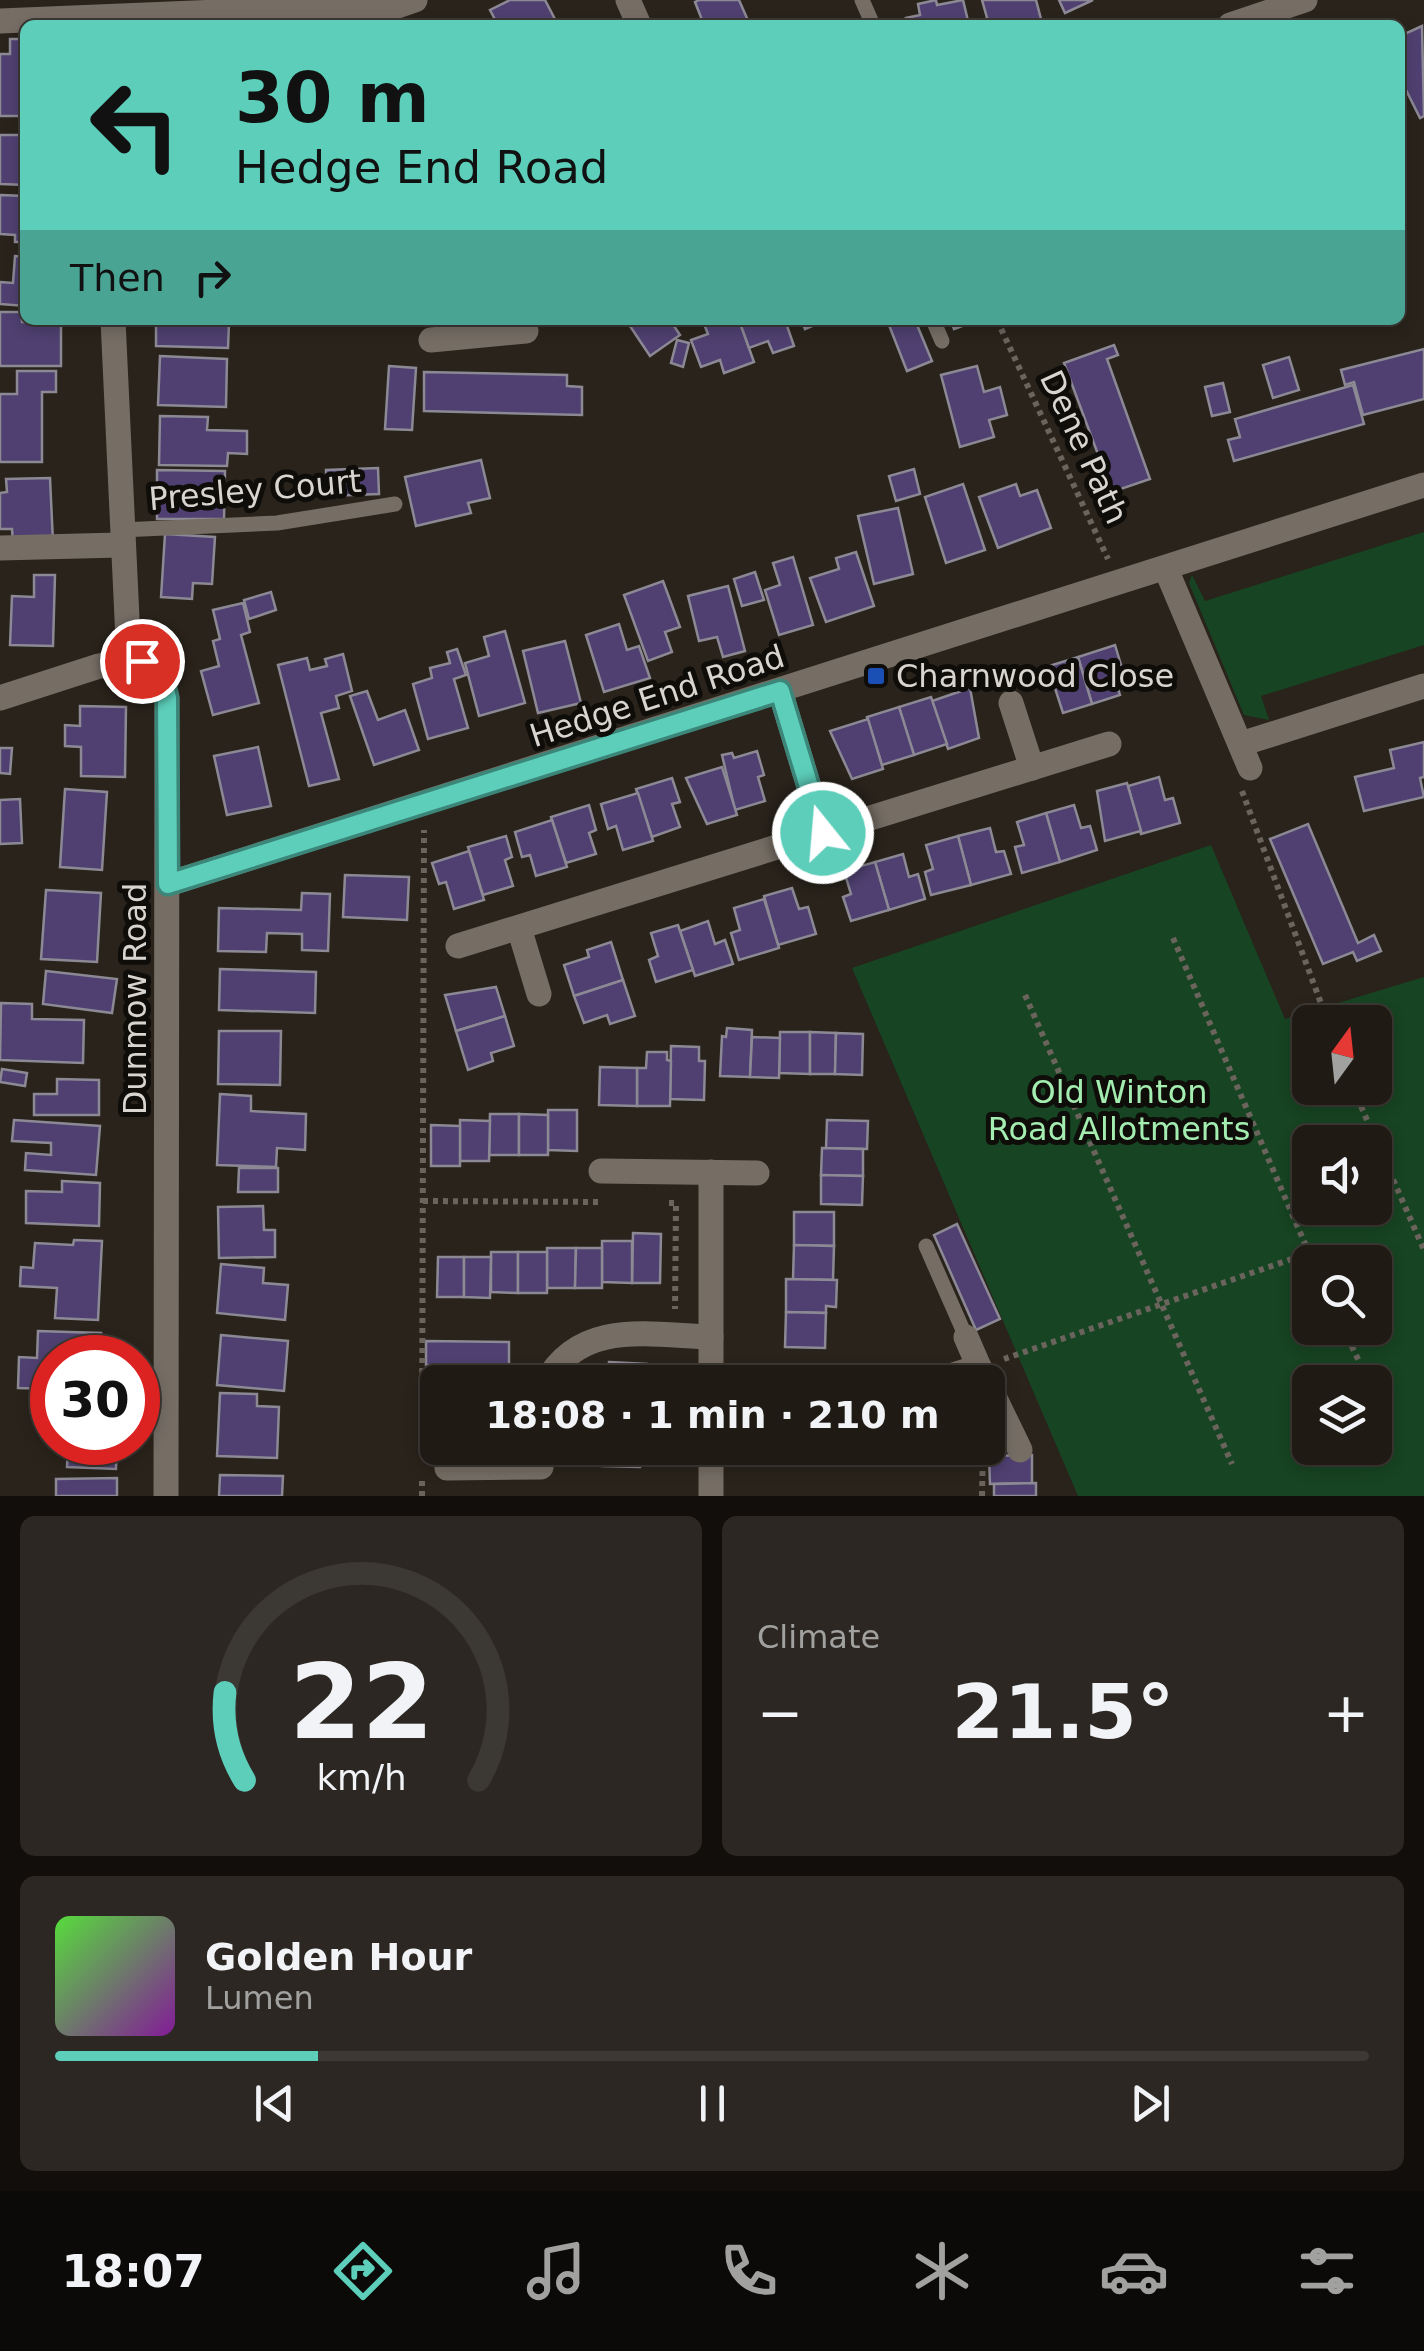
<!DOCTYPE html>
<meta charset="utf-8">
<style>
body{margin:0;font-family:"DejaVu Sans",sans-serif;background:#2c2722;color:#f1f3f6;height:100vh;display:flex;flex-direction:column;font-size:38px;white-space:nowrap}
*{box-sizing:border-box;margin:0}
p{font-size:32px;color:#a1a1a0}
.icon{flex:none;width:55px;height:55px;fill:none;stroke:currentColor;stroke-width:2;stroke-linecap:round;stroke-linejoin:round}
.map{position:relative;height:1496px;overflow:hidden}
.drawer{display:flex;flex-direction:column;gap:20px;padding:20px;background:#110e0b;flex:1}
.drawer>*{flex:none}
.guide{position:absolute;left:20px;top:20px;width:1385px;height:305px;border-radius:15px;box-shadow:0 5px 15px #0003,0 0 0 2px #3c3834;background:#5cceba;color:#111;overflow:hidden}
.needle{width:65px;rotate:15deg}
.fabs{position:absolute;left:1292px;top:1005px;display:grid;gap:20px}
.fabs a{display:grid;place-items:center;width:100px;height:100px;border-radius:15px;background:#1f1a14;box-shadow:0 5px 15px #0003,0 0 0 2px #3c3834;font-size:50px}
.speed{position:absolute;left:30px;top:1335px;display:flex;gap:20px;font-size:50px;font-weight:700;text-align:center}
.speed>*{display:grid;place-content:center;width:130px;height:130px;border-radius:50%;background:#1f1a14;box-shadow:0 5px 15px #0003,0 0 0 2px #3c3834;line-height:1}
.speed .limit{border:15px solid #d22;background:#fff;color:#111}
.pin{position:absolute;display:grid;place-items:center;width:85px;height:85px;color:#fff;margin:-42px;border:5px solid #fff;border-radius:50%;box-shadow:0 2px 10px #0007}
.me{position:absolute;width:110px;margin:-55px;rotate:343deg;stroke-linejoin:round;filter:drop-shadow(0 0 8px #0008)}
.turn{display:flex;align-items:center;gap:35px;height:210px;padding:0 50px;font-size:45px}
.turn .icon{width:130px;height:130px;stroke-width:2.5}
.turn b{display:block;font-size:70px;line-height:85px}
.then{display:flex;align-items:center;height:95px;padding:0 50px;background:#0003;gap:20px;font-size:38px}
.big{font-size:75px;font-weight:800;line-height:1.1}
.drawer .widget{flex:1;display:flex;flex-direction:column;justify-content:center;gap:15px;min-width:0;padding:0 35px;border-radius:15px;background:#2c2722}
.drawer .dial{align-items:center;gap:0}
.dial svg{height:260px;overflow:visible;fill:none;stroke:#3c3834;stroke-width:7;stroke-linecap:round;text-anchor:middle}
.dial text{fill:#f1f3f6;stroke:none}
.song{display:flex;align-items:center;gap:30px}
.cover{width:120px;height:120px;border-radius:15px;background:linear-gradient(135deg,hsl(110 70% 55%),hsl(290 70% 35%))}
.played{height:10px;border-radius:5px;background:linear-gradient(90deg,#5cceba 20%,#3c3834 20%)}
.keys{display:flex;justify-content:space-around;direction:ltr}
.heat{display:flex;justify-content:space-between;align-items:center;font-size:55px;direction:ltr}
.drawer .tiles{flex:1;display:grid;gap:20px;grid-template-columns:1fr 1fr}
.widget:last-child{grid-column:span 2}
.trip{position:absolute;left:420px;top:1365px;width:585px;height:100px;border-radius:15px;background:#1f1a14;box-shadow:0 5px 15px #0003,0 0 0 2px #3c3834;font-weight:800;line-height:100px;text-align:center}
.tabs{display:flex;height:160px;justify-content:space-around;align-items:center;background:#0c0a08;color:#a1a1a0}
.tabs .icon{width:70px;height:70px}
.tabs .active{color:#5cceba}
.tabs b{font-size:45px;color:#f1f3f6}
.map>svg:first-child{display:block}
.green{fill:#174422;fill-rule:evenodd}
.building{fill:#4f4071;stroke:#8c8995;stroke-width:2.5}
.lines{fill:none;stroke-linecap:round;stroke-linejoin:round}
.path{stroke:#6a645d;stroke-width:6;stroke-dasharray:5 5;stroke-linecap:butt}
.lane{stroke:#766e65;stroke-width:15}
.street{stroke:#766e65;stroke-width:25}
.route-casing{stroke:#3c8679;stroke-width:25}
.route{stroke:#5cceba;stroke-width:18}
.transit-dot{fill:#1a4fb4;stroke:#0f0d09;stroke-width:4}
.labels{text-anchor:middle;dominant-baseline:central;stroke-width:10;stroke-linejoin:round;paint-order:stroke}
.street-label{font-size:32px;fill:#d8d4cf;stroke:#0f0d09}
.poi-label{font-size:32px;fill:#d8d4cf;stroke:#0f0d09;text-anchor:start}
.park-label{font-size:32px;fill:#a4edb0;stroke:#0f0d09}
</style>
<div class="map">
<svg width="1424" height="1496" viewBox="0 0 1424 1496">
<rect width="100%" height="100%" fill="#29231b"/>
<g class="green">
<polygon points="1424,532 1424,645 1261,696 1269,720 1244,715 1189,583 1192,575 1205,601"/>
<path d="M 1211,845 L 1285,1019 L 1424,977 L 1424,1496 L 1078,1496 L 852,968 ZM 1310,1022 L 1375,1022 L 1375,1088 L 1310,1088 ZM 1310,1142 L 1375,1142 L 1375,1208 L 1310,1208 ZM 1310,1262 L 1375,1262 L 1375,1328 L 1310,1328 ZM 1310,1382 L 1375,1382 L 1375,1448 L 1310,1448 Z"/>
</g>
<g class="building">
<polygon points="510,0 545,0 558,25 498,25 490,10"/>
<polygon points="699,0 739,0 750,25 704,25 695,2"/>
<polygon points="936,0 937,5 963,0 969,25 908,25 906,18 920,15 918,4"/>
<polygon points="982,0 1036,0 1041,19 989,25"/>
<polygon points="1059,0 1093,0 1065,13"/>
<polygon points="1422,26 1424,116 1420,118 1403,84 1400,85 1400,36"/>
<polygon points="10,39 25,39 25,116 0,116 0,54 10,54"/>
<polygon points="0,135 25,135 25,185 0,184"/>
<polygon points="0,195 25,196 25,242 15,242 15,235 0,234"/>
<polygon points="15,256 25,257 25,306 0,304 0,282 13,283"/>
<polygon points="0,312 21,312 22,322 61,322 61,366 0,366"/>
<polygon points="156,320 229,323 228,348 156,346"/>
<polygon points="639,320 670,320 680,335 650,356 630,326"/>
<polygon points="715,320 739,320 754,362 724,373 720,360 701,367 691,340 708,334 704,324"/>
<polygon points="739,320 785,320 794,346 773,353 768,341 749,348"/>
<polygon points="801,320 824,320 824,321 805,329"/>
<polygon points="887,320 915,320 932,361 907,371"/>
<polygon points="951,320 978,320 954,329"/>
<polygon points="677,340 689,343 683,367 671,363"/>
<polygon points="1114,345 1118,355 1107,359 1150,479 1112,492 1064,363"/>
<polygon points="1424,349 1424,399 1363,415 1354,382 1345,385 1341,370"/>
<polygon points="160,356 227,359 226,407 158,405"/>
<polygon points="1289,357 1299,390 1273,398 1263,365"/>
<polygon points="389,366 416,368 412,430 385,429"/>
<polygon points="977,366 984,392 1000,387 1007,415 989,420 994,437 960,447 941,375"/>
<polygon points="17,371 56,371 56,392 42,392 42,462 0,462 0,394 17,394"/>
<polygon points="424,372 567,375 567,386 582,387 582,415 424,411"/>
<polygon points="1223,383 1230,412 1212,416 1205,387"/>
<polygon points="1353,385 1364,424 1234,461 1228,440 1240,437 1235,419"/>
<polygon points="160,416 208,417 207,430 247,431 247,454 228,453 227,466 159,465"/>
<polygon points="481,460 490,498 468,503 471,513 416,526 405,477"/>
<polygon points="378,468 379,494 327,496 326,470"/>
<polygon points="914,469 920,494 896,501 889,476"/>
<polygon points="157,470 225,471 224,519 157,519"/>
<polygon points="50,478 53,542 13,543 12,529 0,529 0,493 7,492 6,479"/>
<polygon points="963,484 985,550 946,563 925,497"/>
<polygon points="1016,484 1020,496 1037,490 1051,528 998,548 979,497"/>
<polygon points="898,508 913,574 874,584 858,516"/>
<polygon points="165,534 215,537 212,584 193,583 192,599 161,597"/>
<polygon points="856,552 874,606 826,622 810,578 839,569 836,558"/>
<polygon points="793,557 813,625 779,635 765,590 780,585 773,563"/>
<polygon points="755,572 764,600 742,606 734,579"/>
<polygon points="34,575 55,575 53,646 10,645 12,596 34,597"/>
<polygon points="663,581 680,627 665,632 672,652 648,661 624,595"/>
<polygon points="728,586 745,651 723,657 717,637 699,641 688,596"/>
<polygon points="271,592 276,610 249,619 244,600"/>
<polygon points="243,603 250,632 241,635 259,703 213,715 201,671 219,666 213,641 220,639 213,610"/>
<polygon points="619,624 627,650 639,646 650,678 604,692 586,635"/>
<polygon points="505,631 525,703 479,716 465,663 489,656 484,637"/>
<polygon points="565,641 581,703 538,713 523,651"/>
<polygon points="1115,645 1121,665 1111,668 1120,695 1092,704 1078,657"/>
<polygon points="457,649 466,675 454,679 468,728 428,739 413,684 432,678 430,668 450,663 447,652"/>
<polygon points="343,654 352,691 336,696 339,708 321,713 339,779 309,786 278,665 307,658 310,670 327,666 325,659"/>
<polygon points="1078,657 1092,704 1063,713 1054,685 1044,688 1039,669"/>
<polygon points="970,688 979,738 948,749 932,701"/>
<polygon points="367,691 378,720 405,710 419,750 374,765 350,696"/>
<polygon points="931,697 947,744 914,755 899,707"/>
<polygon points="80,706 126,707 125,777 81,776 81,747 65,746 65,725 80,726"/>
<polygon points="899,707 914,755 882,765 867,717"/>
<polygon points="868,719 883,769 852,779 830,731"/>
<polygon points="1424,742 1424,777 1420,778 1424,797 1364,811 1355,777 1394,768 1390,750"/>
<polygon points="258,747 271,806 227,815 214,756"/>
<polygon points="0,748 12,748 10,774 0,773"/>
<polygon points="757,751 764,775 758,777 765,801 735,810 722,755 732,753 734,758"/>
<polygon points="722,767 737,815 707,824 686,778"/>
<polygon points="1159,777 1165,800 1173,798 1180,823 1141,834 1128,786"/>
<polygon points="672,778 680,802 672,804 680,827 652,837 636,789"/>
<polygon points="1127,783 1141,831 1105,841 1097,791"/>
<polygon points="65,789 107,792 102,870 60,867"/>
<polygon points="638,793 653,841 623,850 616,826 608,829 601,804"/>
<polygon points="20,799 22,843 0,844 0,800"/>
<polygon points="589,805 596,830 589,833 596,854 566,863 551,817"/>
<polygon points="1074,805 1081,828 1090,826 1097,850 1060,862 1046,813"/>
<polygon points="1046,813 1060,862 1022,873 1015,847 1024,845 1017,822"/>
<polygon points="552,820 567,867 536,876 530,855 522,857 515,832"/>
<polygon points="1308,824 1358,943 1374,935 1381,951 1357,961 1353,952 1323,964 1270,839"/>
<polygon points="990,828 996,852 1004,851 1011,874 971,885 958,836"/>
<polygon points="506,836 512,857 505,860 513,886 483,895 468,847"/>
<polygon points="958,836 971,885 931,895 925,872 933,869 926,845"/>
<polygon points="469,851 484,900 454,909 446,882 439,884 432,863"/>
<polygon points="903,854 909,877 918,874 925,899 889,910 875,862"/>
<polygon points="875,862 889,910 851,921 843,897 851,894 844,871"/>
<polygon points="345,875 409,877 407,920 343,917"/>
<polygon points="792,888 799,909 808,907 816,934 778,945 764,896"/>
<polygon points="46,890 101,893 97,962 41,959"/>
<polygon points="302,893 330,894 328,951 302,950 302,934 267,933 266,952 218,951 219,908 301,910"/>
<polygon points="764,899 779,948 739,960 731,933 740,930 734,908"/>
<polygon points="708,921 715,944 725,940 733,964 695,976 680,931"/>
<polygon points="678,925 693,970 656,982 649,960 658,956 651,933"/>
<polygon points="611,942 623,980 574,996 564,965 589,957 587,950"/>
<polygon points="220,969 316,972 315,1013 219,1010"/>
<polygon points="46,971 117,979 112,1013 43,1004"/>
<polygon points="623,980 635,1016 610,1024 607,1015 584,1023 574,996"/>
<polygon points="496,987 505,1016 456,1031 445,995"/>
<polygon points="1,1003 32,1004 32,1019 84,1020 83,1063 0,1060"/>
<polygon points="505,1016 514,1046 491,1053 493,1061 468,1070 456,1031"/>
<polygon points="727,1028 752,1030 750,1077 720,1076 722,1036 726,1037"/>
<polygon points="219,1031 281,1031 280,1085 218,1084"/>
<polygon points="780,1032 810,1032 810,1074 779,1073"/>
<polygon points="810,1032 836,1033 835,1074 810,1074"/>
<polygon points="836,1033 863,1034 862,1075 835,1074"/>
<polygon points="752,1037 780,1038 779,1078 750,1077"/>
<polygon points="671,1046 699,1047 699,1061 705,1061 704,1100 670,1099"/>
<polygon points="647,1052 667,1052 667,1060 671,1061 670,1106 637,1106 637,1068 646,1068"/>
<polygon points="600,1067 637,1068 637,1106 599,1105"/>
<polygon points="2,1069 27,1073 25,1086 0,1082"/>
<polygon points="57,1079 99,1080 99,1115 34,1115 34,1094 57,1094"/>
<polygon points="220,1094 251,1096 251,1111 306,1114 305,1150 277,1148 276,1167 217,1165"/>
<polygon points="548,1110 577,1110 577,1151 548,1150"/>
<polygon points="490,1114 519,1114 519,1155 489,1155"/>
<polygon points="519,1114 548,1115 548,1155 519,1155"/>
<polygon points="14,1120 100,1126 96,1175 25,1170 26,1153 51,1155 51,1143 12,1141"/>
<polygon points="460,1120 490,1121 489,1161 460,1161"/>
<polygon points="827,1120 868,1121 867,1149 826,1148"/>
<polygon points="431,1125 460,1126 460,1166 431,1166"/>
<polygon points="822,1148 863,1149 863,1176 821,1175"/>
<polygon points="239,1168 278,1168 278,1192 238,1192"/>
<polygon points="821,1175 863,1176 862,1205 821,1204"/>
<polygon points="62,1181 100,1183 99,1226 26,1223 26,1191 62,1192"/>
<polygon points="263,1206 264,1230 275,1230 275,1257 219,1258 218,1207"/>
<polygon points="794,1212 834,1212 834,1246 794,1245"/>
<polygon points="957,1224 1000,1319 976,1330 934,1235"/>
<polygon points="633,1233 661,1234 660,1283 632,1283"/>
<polygon points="74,1240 102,1241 98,1320 55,1318 57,1288 20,1286 21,1267 33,1268 35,1243 73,1245"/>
<polygon points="602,1241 632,1241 632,1283 602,1282"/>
<polygon points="794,1245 834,1246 833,1280 793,1279"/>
<polygon points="547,1248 576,1248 575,1288 547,1288"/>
<polygon points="576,1248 602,1248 602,1288 575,1288"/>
<polygon points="491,1252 518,1252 518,1293 491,1292"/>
<rect x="518" y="1252" width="29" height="41"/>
<polygon points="438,1257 464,1257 464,1297 437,1297"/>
<polygon points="464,1257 491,1257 490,1298 464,1297"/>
<polygon points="221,1264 264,1268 263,1283 288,1285 285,1320 217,1313"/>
<polygon points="786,1279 837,1280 836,1307 826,1306 826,1313 786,1312"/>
<polygon points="786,1312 826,1313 825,1348 785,1347"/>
<polygon points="38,1331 101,1333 100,1358 52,1358 52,1389 18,1388 19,1357 37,1358"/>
<polygon points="221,1335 288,1341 284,1391 217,1385"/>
<polygon points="426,1341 509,1342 509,1366 426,1365"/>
<polygon points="609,1362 647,1364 647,1382 608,1382"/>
<polygon points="220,1393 257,1394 257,1406 279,1407 277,1458 217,1456"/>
<rect x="425" y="1401" width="13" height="26"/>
<polygon points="49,1418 52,1418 52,1442 47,1442"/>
<polygon points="60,1442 117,1442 116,1469 67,1467 68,1443"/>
<rect x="448" y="1448" width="60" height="2"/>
<polygon points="603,1448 641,1448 640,1467 602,1466"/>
<rect x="753" y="1448" width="28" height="15"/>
<rect x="781" y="1448" width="27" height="15"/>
<rect x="808" y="1448" width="29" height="15"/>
<polygon points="837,1448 864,1448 863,1463 837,1463"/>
<rect x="864" y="1448" width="27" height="8"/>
<rect x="891" y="1448" width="27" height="8"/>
<polygon points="918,1448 946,1448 946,1457 918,1456"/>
<rect x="946" y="1448" width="29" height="9"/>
<polygon points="1032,1455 1032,1483 990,1484 989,1456"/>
<polygon points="220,1475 283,1476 282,1496 219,1496"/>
<polygon points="117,1478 117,1496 56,1496 56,1479"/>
<polygon points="1036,1483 1036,1496 994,1496 994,1484"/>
</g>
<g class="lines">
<g class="path">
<polyline points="997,320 1108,559"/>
<polyline points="1242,791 1328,1022"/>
<polyline points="1173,938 1309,1253"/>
<polyline points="1025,995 1232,1464"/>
<polyline points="1353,1088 1424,1250"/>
<polyline points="423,1201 602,1202"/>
<polyline points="669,1203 676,1203 675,1309"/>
<polyline points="1343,1328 1369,1382"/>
<polyline points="1004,1359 1309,1253 1313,1262"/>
<polyline points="1375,1396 1381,1410"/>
<polyline points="422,1453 424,830"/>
<polyline points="422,1496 422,1480"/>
<polyline points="982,1496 983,1449 989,1449"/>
</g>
<g class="lane">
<polyline points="862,0 873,25"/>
<polyline points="933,320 942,341"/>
<polyline points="120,530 277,523 395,504"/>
<polyline points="926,1246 966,1337"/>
</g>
<g class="street">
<polyline points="628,0 639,25"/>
<polyline points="0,21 339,7 386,10 415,0"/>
<polyline points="1230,25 1305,0"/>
<polyline points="113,320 129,661"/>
<polyline points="431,340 526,331"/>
<polyline points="0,548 120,545"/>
<polyline points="1166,569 1250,768"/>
<polyline points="780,691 823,833"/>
<polyline points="0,698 99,666 142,661 162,676 167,698 166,1496"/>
<polyline points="1011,703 1032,768"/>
<polyline points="1241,744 1424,686"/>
<polyline points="168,884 1424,485"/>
<polyline points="519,928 539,994"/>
<polyline points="458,946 1109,744"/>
<polyline points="601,1171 757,1173"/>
<polyline points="711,1172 711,1382"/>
<polyline points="966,1337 979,1367"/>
<polyline points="712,1379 947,1377 979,1367 987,1382"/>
<path d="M 546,1382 C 581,1319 649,1335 711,1337"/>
<polyline points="988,1384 1020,1450"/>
<polyline points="447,1468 541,1467 541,1448"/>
<polyline points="711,1496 711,1448"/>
</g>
</g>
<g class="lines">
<defs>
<polyline id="route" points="142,661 162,676 167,698 168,884 780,691 823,833"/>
</defs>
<use href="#route" class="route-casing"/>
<use href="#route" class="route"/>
</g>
<rect class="transit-dot" x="866" y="666" width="20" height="20" rx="5"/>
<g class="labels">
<g class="street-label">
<text transform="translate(1084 447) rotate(65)">Dene Path</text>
<text transform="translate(255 490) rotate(-5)">Presley Court</text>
<text transform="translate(657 696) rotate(-18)">Hedge End Road</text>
<text transform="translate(135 999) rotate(-90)">Dunmow Road</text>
</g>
<g class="poi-label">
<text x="896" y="676">Charnwood Close</text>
</g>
<g class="park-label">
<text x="1119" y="1092">Old Winton<tspan x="1119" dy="37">Road Allotments</tspan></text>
</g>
</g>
</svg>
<div class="fabs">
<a><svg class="needle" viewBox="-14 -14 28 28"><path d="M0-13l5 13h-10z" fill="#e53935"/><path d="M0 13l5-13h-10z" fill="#a1a1a0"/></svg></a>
<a><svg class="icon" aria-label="sound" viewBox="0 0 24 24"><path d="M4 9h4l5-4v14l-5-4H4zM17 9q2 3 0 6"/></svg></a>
<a><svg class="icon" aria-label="search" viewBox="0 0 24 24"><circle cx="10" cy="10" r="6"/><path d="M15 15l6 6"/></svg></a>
<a><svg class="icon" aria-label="layers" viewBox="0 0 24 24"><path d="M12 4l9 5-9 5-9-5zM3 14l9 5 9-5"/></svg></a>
</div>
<div class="speed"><div class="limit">30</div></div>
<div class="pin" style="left:142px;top:661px;background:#d93025"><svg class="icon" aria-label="arrive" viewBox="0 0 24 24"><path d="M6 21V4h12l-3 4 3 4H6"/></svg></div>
<svg class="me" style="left:823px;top:833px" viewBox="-20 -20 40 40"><circle r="17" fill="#5cceba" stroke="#fff" stroke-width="3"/><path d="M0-11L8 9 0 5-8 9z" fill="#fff"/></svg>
<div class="trip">18:08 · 1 min · 210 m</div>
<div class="guide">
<div class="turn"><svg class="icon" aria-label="left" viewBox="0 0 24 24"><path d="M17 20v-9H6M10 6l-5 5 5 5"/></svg><div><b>30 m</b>Hedge End Road</div></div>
<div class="then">Then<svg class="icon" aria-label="right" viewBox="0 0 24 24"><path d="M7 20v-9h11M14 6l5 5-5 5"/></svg></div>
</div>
</div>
<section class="drawer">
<div class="tiles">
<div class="widget dial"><svg viewBox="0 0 100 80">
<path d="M14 69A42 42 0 1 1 86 69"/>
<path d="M14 69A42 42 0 0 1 8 42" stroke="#5cceba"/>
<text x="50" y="56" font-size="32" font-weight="700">22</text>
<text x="50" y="72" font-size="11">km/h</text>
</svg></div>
<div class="widget"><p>Climate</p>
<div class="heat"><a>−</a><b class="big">21.5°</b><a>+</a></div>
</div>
<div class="widget">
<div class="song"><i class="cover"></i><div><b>Golden Hour</b><p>Lumen</p></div></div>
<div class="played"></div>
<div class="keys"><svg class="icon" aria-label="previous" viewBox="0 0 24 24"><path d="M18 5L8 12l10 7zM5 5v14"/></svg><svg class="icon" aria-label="pause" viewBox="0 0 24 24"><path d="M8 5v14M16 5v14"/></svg><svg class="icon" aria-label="next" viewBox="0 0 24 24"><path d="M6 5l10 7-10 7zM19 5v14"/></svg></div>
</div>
</div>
</section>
<nav class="tabs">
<b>18:07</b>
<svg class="icon active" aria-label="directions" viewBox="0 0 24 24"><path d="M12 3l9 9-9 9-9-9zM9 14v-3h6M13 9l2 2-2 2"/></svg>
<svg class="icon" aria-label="music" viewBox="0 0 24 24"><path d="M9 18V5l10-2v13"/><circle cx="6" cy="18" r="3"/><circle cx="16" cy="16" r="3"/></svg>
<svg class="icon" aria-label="phone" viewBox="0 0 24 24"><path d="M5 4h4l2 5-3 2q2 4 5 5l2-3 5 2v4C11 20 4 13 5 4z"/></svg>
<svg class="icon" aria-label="climate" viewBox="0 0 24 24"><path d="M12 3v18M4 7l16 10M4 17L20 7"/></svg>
<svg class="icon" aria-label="car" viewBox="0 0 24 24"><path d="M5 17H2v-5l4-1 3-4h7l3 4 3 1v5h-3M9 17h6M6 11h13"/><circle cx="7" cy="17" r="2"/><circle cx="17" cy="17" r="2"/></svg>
<svg class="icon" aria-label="filters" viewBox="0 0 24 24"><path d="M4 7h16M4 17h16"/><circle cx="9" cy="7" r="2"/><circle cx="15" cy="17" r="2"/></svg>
</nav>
